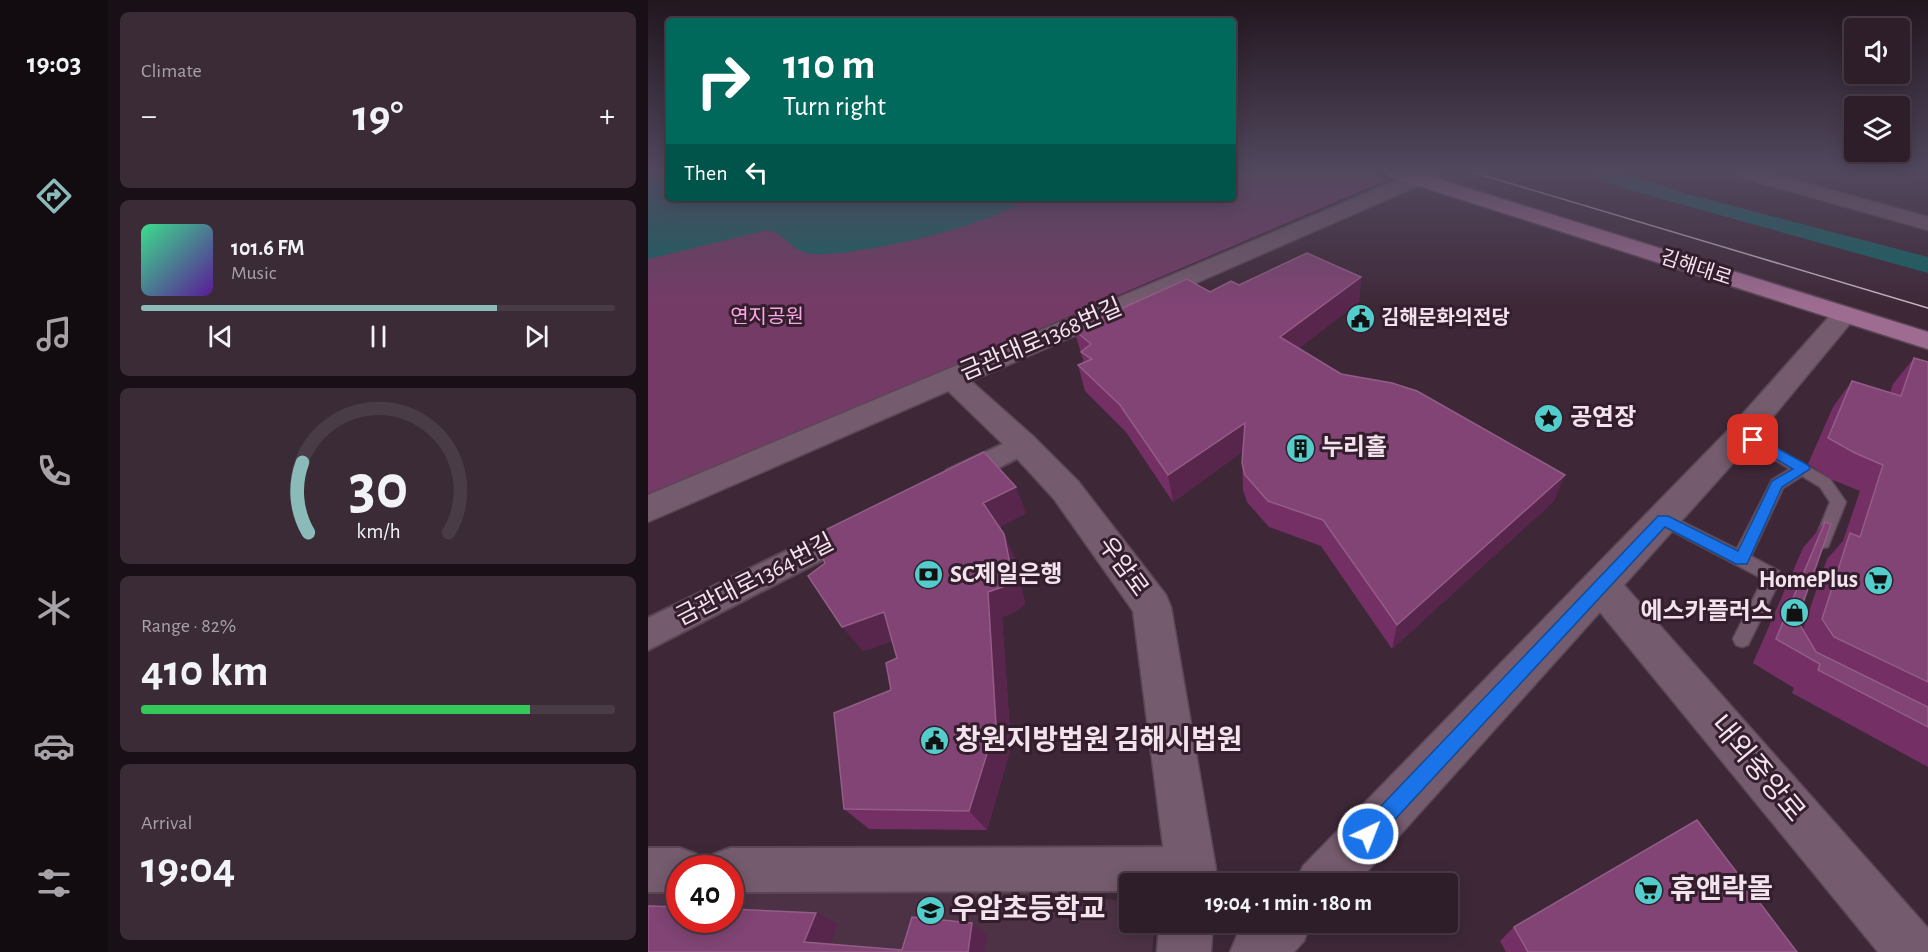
<!DOCTYPE html>
<meta charset="utf-8">
<style>
body{margin:0;font-family:"Alegreya Sans","Noto Sans KR",sans-serif;background:#3a2b36;color:#f1f3f6;height:100vh;display:flex;flex-direction:column;font-size:22px;white-space:nowrap}
*{box-sizing:border-box;margin:0}
p{font-size:20px;color:#a7a2a8}
.icon{flex:none;width:33px;height:33px;fill:none;stroke:currentColor;stroke-width:2;stroke-linecap:round;stroke-linejoin:round}
.map{position:relative;flex:1;overflow:hidden}
.panel{display:flex;flex-direction:column;gap:12px;padding:12px;background:#191017;width:540px}
.panel>*{flex:none}
.top-card{position:absolute;left:18px;top:18px;width:570px;height:183px;border-radius:6px;box-shadow:0 3px 15px #0003,0 0 0 2px #493c47;background:#00695c;color:#fff;overflow:hidden}
.fabs{position:absolute;left:1196px;top:18px;display:grid;gap:12px}
.fabs a{display:grid;place-items:center;width:66px;height:66px;border-radius:6px;background:#2e1e2a;box-shadow:0 3px 15px #0003,0 0 0 2px #493c47;font-size:30px}
.speed{position:absolute;left:18px;top:855px;display:flex;gap:12px;font-size:30px;font-weight:700;text-align:center}
.speed>*{display:grid;place-content:center;width:78px;height:78px;border-radius:50%;background:#2e1e2a;box-shadow:0 3px 15px #0003,0 0 0 2px #493c47;line-height:1}
.speed .limit{border:9px solid #d22;background:#fff;color:#111}
.pin{position:absolute;display:grid;place-items:center;width:51px;height:51px;color:#fff;margin:-26px;border-radius:12px;box-shadow:0 3px 9px #0006}
.me{position:absolute;width:66px;margin:-33px;rotate:43deg;stroke-linejoin:round;filter:drop-shadow(0 0 4px #0008)}
.turn{display:flex;align-items:center;gap:21px;height:126px;padding:0 18px;font-size:27px}
.turn .icon{width:78px;height:78px;stroke-width:2.5}
.turn b{display:block;font-size:42px;line-height:51px}
.then{display:flex;align-items:center;height:57px;padding:0 18px;background:#0003;gap:12px;font-size:22px}
.big{font-size:45px;font-weight:700;line-height:1.1}
.panel .card{flex:1;display:flex;flex-direction:column;justify-content:center;gap:9px;min-width:0;padding:0 21px;border-radius:9px;background:#3a2b36}
.panel .dial{align-items:center;gap:0}
.dial svg{height:156px;overflow:visible;fill:none;stroke:#493c47;stroke-width:7;stroke-linecap:round;text-anchor:middle}
.dial text{fill:#f1f3f6;stroke:none}
.song{display:flex;align-items:center;gap:18px}
.cover{width:72px;height:72px;border-radius:9px;background:linear-gradient(135deg,hsl(150 70% 55%),hsl(270 70% 35%))}
.played{height:6px;border-radius:3px;background:linear-gradient(90deg,#8bbbb9 75%,#493c47 75%)}
.keys{display:flex;justify-content:space-around;direction:ltr}
.heat{display:flex;justify-content:space-between;align-items:center;font-size:33px;direction:ltr}
.charge{height:9px;border-radius:4px;background:linear-gradient(90deg,#34c759 82%,#493c47 0)}
.trip{position:absolute;left:471px;top:873px;width:339px;height:60px;border-radius:6px;background:#2e1e2a;box-shadow:0 3px 15px #0003,0 0 0 2px #493c47;font-weight:700;line-height:60px;text-align:center}
main{display:flex;flex:1;min-height:0}
.tabs{display:flex;flex-direction:column;width:108px;justify-content:space-around;align-items:center;background:#120c11;color:#a7a2a8}
.tabs .icon{width:42px;height:42px}
.tabs .active{color:#8bbbb9}
.tabs b{font-size:27px;color:#f1f3f6}
.map>svg:first-child{display:block}
.built{fill:#4d3245}
.green{fill:#753b67}
.water{fill:#126564}
.lines{fill:none;stroke-linecap:round;stroke-linejoin:round}
.service-casing{stroke:#5a4755;stroke-width:3}
.minor-casing{stroke:#5a4755;stroke-width:4}
.tertiary-casing{stroke:#5a4755;stroke-width:3}
.secondary-casing{stroke:#5a4755;stroke-width:3}
.primary-casing{stroke:#5a4755;stroke-width:3}
.service{fill:#745b6d;fill-rule:evenodd}
.minor{fill:#745b6d;fill-rule:evenodd}
.tertiary{fill:#745b6d;fill-rule:evenodd}
.secondary{fill:#745b6d;fill-rule:evenodd}
.primary{fill:#9f6c91;fill-rule:evenodd}
.tram{stroke:#c6b5c1;stroke-width:1.5}
.wall{fill:#743065}
.shaded-wall{fill:#58254d}
.building{fill:#814474;stroke:#935d87;stroke-width:1.5}
.route{fill:#1a73e8;stroke:#114b97;stroke-width:1.5}
.labels{text-anchor:middle;dominant-baseline:central;stroke-width:6;stroke-linejoin:round;paint-order:stroke}
.far-street-label{font-size:20px;fill:#f2e3ed;stroke:#341e2e}
.far-park-label{font-size:20px;fill:#faa8e4;stroke:#341e2e}
.far-poi-label{font-size:20px;font-weight:bold;fill:#f2e3ed;stroke:#341e2e;text-anchor:start}
.street-label{font-size:24px;fill:#f2e3ed;stroke:#341e2e}
.poi-label{font-size:24px;font-weight:bold;fill:#f2e3ed;stroke:#341e2e;text-anchor:start}
.near-poi-label{font-size:28px;font-weight:bold;fill:#f2e3ed;stroke:#341e2e;text-anchor:start}
.near-street-label{font-size:28px;fill:#f2e3ed;stroke:#341e2e}
</style>
<main>
<nav class="tabs">
<b>19:03</b>
<svg class="icon active" aria-label="directions" viewBox="0 0 24 24"><path d="M12 3l9 9-9 9-9-9zM9 14v-3h6M13 9l2 2-2 2"/></svg>
<svg class="icon" aria-label="music" viewBox="0 0 24 24"><path d="M9 18V5l10-2v13"/><circle cx="6" cy="18" r="3"/><circle cx="16" cy="16" r="3"/></svg>
<svg class="icon" aria-label="phone" viewBox="0 0 24 24"><path d="M5 4h4l2 5-3 2q2 4 5 5l2-3 5 2v4C11 20 4 13 5 4z"/></svg>
<svg class="icon" aria-label="climate" viewBox="0 0 24 24"><path d="M12 3v18M4 7l16 10M4 17L20 7"/></svg>
<svg class="icon" aria-label="car" viewBox="0 0 24 24"><path d="M5 17H2v-5l4-1 3-4h7l3 4 3 1v5h-3M9 17h6M6 11h13"/><circle cx="7" cy="17" r="2"/><circle cx="17" cy="17" r="2"/></svg>
<svg class="icon" aria-label="filters" viewBox="0 0 24 24"><path d="M4 7h16M4 17h16"/><circle cx="9" cy="7" r="2"/><circle cx="15" cy="17" r="2"/></svg>
</nav>
<section class="panel">
<div class="card"><p>Climate</p>
<div class="heat"><a>−</a><b class="big">19°</b><a>+</a></div>
</div>
<div class="card">
<div class="song"><i class="cover"></i><div><b>101.6 FM</b><p>Music</p></div></div>
<div class="played"></div>
<div class="keys"><svg class="icon" aria-label="previous" viewBox="0 0 24 24"><path d="M18 5L8 12l10 7zM5 5v14"/></svg><svg class="icon" aria-label="pause" viewBox="0 0 24 24"><path d="M8 5v14M16 5v14"/></svg><svg class="icon" aria-label="next" viewBox="0 0 24 24"><path d="M6 5l10 7-10 7zM19 5v14"/></svg></div>
</div>
<div class="card dial"><svg viewBox="0 0 100 80">
<path d="M14 69A42 42 0 1 1 86 69"/>
<path d="M14 69A42 42 0 0 1 11 33" stroke="#8bbbb9"/>
<text x="50" y="56" font-size="32" font-weight="700">30</text>
<text x="50" y="72" font-size="11">km/h</text>
</svg></div>
<div class="card"><p>Range · 82%</p><b class="big">410 km</b><div class="charge"></div></div>
<div class="card"><p>Arrival</p><b class="big">19:04</b></div>
</section>
<div class="map">
<svg width="1280" height="952" viewBox="0 0 1280 952">
<rect width="100%" height="100%" fill="#3e2838"/>
<polygon class="built" points="0,864 61,868 32,868 32,920 82,920 83,870 481,901 482,922 507,923 504,952 0,952"/>
<polygon class="green" points="0,172 21,172 21,198 585,198 585,172 724,172 738,179 734,182 0,497"/>
<g class="water">
<path d="M 0,172 L 21,172 L 21,198 L 375,198 C 360,223 190,261 159,253 C 143,249 136,234 120,230 L 0,259 Z"/>
<polygon points="936,172 972,172 1039,194 1280,257 1280,273 971,187"/>
</g>
<g class="lines">
<defs>
<polygon id="service" points="1094,429 1182,479 1198,502 1180,547 1174,548 1168,547 1166,542 1182,502 1172,487 1154,476 1135,488 1103,556 1131,571 1134,576 1100,645 1094,647 1088,645 1085,639 1115,579 1009,523 1007,519 1009,515 1021,515 1089,549 1124,480 1142,469 1089,437 1087,434 1089,431"/>
<g id="minor">
<polygon points="374,435 384,437 388,444 384,451 319,484 309,487 299,484 295,477 299,470"/>
<polygon points="204,519 215,523 219,531 215,539 0,650 0,618"/>
<polygon points="543,847 559,853 565,869 559,884 482,884 482,891 82,892 82,868 61,868 66,854 82,848"/>
<polygon points="0,848 32,848 48,854 53,868 32,868 32,892 0,892"/>
</g>
<g id="tertiary">
<polygon points="1086,172 1118,172 1280,217 1280,230 1088,176"/>
<polygon points="1196,307 1205,310 1209,315 1205,320 1105,441 976,585 1280,928 1280,952 1230,952 952,612 708,884 647,884 655,866 1083,427 1187,310"/>
<polygon points="303,369 313,372 385,436 430,481 518,595 523,607 568,869 567,884 515,884 518,869 485,611 406,499 363,452 293,384 289,378 293,372"/>
<polygon points="511,922 565,922 563,952 509,952"/>
<polygon points="599,922 663,922 656,941 646,952 582,952 590,933"/>
</g>
<polygon id="secondary" points="769,172 795,172 793,176 0,522 0,495"/>
<polygon id="primary" points="738,172 768,172 1280,332 1280,349 740,176"/>
</defs>
<use href="#service" class="service-casing"/>
<use href="#minor" class="minor-casing"/>
<use href="#tertiary" class="tertiary-casing"/>
<use href="#secondary" class="secondary-casing"/>
<use href="#primary" class="primary-casing"/>
<use href="#service" class="service"/>
<use href="#minor" class="minor"/>
<use href="#tertiary" class="tertiary"/>
<use href="#secondary" class="secondary"/>
<use href="#primary" class="primary"/>
<polyline class="tram" points="824,172 1280,308"/>
</g>
<g class="wall">
<polygon points="713,277 711,302 651,348 906,501 744,649 673,546 621,527 599,502 595,490 594,463 594,452 525,502 478,432 437,391 430,365 436,363 426,330 562,292 591,285"/>
<polygon points="1266,358 1280,362 1280,767 1144,693 1146,688 1105,663 1155,548 1177,522 1149,620 1155,629 1179,559 1195,541 1212,491 1185,480 1160,464 1185,407 1204,381 1242,393 1245,384"/>
<polygon points="378,513 351,527 368,560 377,604 369,611 354,617 363,747 339,830 221,829 196,809 243,690 249,658 244,641 215,651 177,563"/>
<polygon points="866,927 1149,952 858,952 852,941"/>
</g>
<g class="shaded-wall">
<polygon points="713,277 711,302 632,363 632,337"/>
<polygon points="597,423 598,449 525,502 520,475"/>
<polygon points="917,475 906,501 744,649 749,625"/>
<polygon points="368,487 378,513 347,530 335,503"/>
<polygon points="356,534 368,560 377,604 369,611 354,617 363,747 339,830 321,811 340,592"/>
<polygon points="236,612 254,637 215,651 194,627"/>
<polygon points="168,913 190,924 179,952 156,942"/>
<polygon points="324,923 339,934 337,952 320,952"/>
</g>
<g class="building">
<polygon points="659,253 713,277 632,337 693,374 744,383 769,391 917,475 749,625 675,520 620,501 597,475 594,463 597,423 520,475 472,405 430,365 444,359 433,352 443,344 426,330 539,279 562,292 583,281 591,285"/>
<polygon points="1266,358 1280,362 1280,682 1186,637 1174,619 1202,533 1212,537 1235,465 1207,453 1180,438 1204,381 1253,396"/>
<polygon points="336,452 368,487 335,503 356,534 365,579 357,586 340,592 348,725 321,811 196,809 186,713 243,690 238,663 249,658 236,612 194,627 160,576 177,563 165,536"/>
<polygon points="1177,522 1183,524 1149,620 1168,652 1280,707 1280,727 1170,670 1172,664 1128,639"/>
<polygon points="1049,820 1149,952 880,952 866,927"/>
<polygon points="0,906 32,907 32,920 82,920 82,909 168,913 156,942 254,950 264,917 324,923 320,952 0,952"/>
</g>
<linearGradient id="sky" x2="0" y2="1"><stop stop-color="#22161f"/><stop offset="0.56" stop-color="#52485e"/><stop offset="1" stop-color="#52485e" stop-opacity="0"/></linearGradient>
<rect width="1280" height="306" fill="url(#sky)"/>
<polygon class="route" points="1105,435 1160,465 1162,469 1134,487 1099,564 1088,564 1017,527 727,841 720,844 713,841 710,834 713,827 1010,516 1020,516 1090,551 1124,481 1145,469 1101,443 1099,440"/>
<defs>
<symbol id="civic-disc" viewBox="-11 -11 22 22"><circle r="9.5" fill="#53cdcb" stroke="#341e2e"/><path d="M-.6-6.5H3V-4.5H.6V-3L4-1V1h2V6H-6V1h2V-1L-.6-3ZM-1.2 2.5V6h2.4V2.5Z" fill="#111"/></symbol>
<symbol id="sight-disc" viewBox="-11 -11 22 22"><circle r="9.5" fill="#53cdcb" stroke="#341e2e"/><path d="M0-6L1.8-2.2L6-1.7L2.9 1.2L3.7 5.4L0 3.3L-3.7 5.4L-2.9 1.2L-6-1.7L-1.8-2.2Z" fill="#111"/></symbol>
<symbol id="building-disc" viewBox="-11 -11 22 22"><circle r="9.5" fill="#53cdcb" stroke="#341e2e"/><path d="M-4-6H4V6H1V3H-1V6H-4ZM-2.5-4.3h1.7v1.8h-1.7ZM.8-4.3h1.7v1.8H.8ZM-2.5-1h1.7V.8h-1.7ZM.8-1h1.7V.8H.8Z" fill="#111"/></symbol>
<symbol id="bank-disc" viewBox="-11 -11 22 22"><circle r="9.5" fill="#53cdcb" stroke="#341e2e"/><path d="M-6-4H6V4H-6ZM0-2.3a2.3 2.3 0 1 0 0 4.6a2.3 2.3 0 1 0 0-4.6Z" fill="#111"/></symbol>
<symbol id="supermarket-disc" viewBox="-11 -11 22 22"><circle r="9.5" fill="#53cdcb" stroke="#341e2e"/><path d="M-6-5.5h2.5l.6 2H6L4.5 2H-2.5L-4.4-4H-6ZM-1.5 3.2a1.3 1.3 0 1 0 .1 0ZM3 3.2a1.3 1.3 0 1 0 .1 0Z" fill="#111"/></symbol>
<symbol id="shop-disc" viewBox="-11 -11 22 22"><circle r="9.5" fill="#53cdcb" stroke="#341e2e"/><path d="M-5-2.5h2.3a2.7 3.5 0 0 1 5.4 0H5L5.5 6h-11ZM-1.5-2.5h3a1.5 2.3 0 0 0-3 0Z" fill="#111"/></symbol>
<symbol id="school-disc" viewBox="-11 -11 22 22"><circle r="9.5" fill="#53cdcb" stroke="#341e2e"/><path d="M0-5L7-2L0 1L-7-2ZM-4 1L0 2.5L4 1V4Q0 6-4 4Z" fill="#111"/></symbol>
</defs>
<g fill-rule="evenodd">
<use href="#civic-disc" x="696" y="302" width="33" height="33"/>
<use href="#sight-disc" x="884" y="402" width="33" height="33"/>
<use href="#building-disc" x="636" y="432" width="33" height="33"/>
<use href="#bank-disc" x="264" y="558" width="33" height="33"/>
<use href="#supermarket-disc" x="1214" y="564" width="33" height="33"/>
<use href="#shop-disc" x="1130" y="596" width="33" height="33"/>
<use href="#civic-disc" x="270" y="724" width="33" height="33"/>
<use href="#supermarket-disc" x="984" y="874" width="33" height="33"/>
<use href="#school-disc" x="266" y="894" width="33" height="33"/>
</g>
<g class="labels">
<g class="far-street-label">
<text transform="translate(1048 268) rotate(18)">김해대로</text>
</g>
<g class="far-park-label">
<text x="119" y="317">연지공원</text>
</g>
<g class="far-poi-label">
<text x="733" y="318">김해문화의전당</text>
</g>
<g class="street-label">
<text transform="translate(393 340) rotate(-23)">금관대로1368번길</text>
<text transform="translate(475 567) rotate(54)">우암로</text>
<text transform="translate(107 580) rotate(-27)">금관대로1364번길</text>
</g>
<g class="poi-label">
<text x="922" y="418">공연장</text>
<text x="673" y="448">누리홀</text>
<text x="302" y="575">SC제일은행</text>
<text x="1210" y="580" text-anchor="end">HomePlus</text>
<text x="1125" y="612" text-anchor="end">에스카플러스</text>
</g>
<g class="near-poi-label">
<text x="307" y="741">창원지방법원 김해시법원</text>
<text x="1022" y="890">휴앤락몰</text>
<text x="303" y="910">우암초등학교</text>
</g>
<g class="near-street-label">
<text transform="translate(1109 769) rotate(50)">내외중앙로</text>
</g>
</g>
</svg>
<div class="fabs">
<a><svg class="icon" aria-label="sound" viewBox="0 0 24 24"><path d="M4 9h4l5-4v14l-5-4H4zM17 9q2 3 0 6"/></svg></a>
<a><svg class="icon" aria-label="layers" viewBox="0 0 24 24"><path d="M12 4l9 5-9 5-9-5zM3 14l9 5 9-5"/></svg></a>
</div>
<div class="speed"><div class="limit">40</div></div>
<div class="pin" style="left:1105px;top:440px;background:#d93025"><svg class="icon" aria-label="arrive" viewBox="0 0 24 24"><path d="M6 21V4h12l-3 4 3 4H6"/></svg></div>
<svg class="me" style="left:720px;top:834px" viewBox="-20 -20 40 40"><circle r="17" fill="#1a73e8" stroke="#fff" stroke-width="3"/><path d="M0-11L8 9 0 5-8 9z" fill="#fff"/></svg>
<div class="trip">19:04 · 1 min · 180 m</div>
<div class="top-card">
<div class="turn"><svg class="icon" aria-label="right" viewBox="0 0 24 24"><path d="M7 20v-9h11M14 6l5 5-5 5"/></svg><div><b>110 m</b>Turn right</div></div>
<div class="then">Then<svg class="icon" aria-label="left" viewBox="0 0 24 24"><path d="M17 20v-9H6M10 6l-5 5 5 5"/></svg></div>
</div>
</div>
</main>
